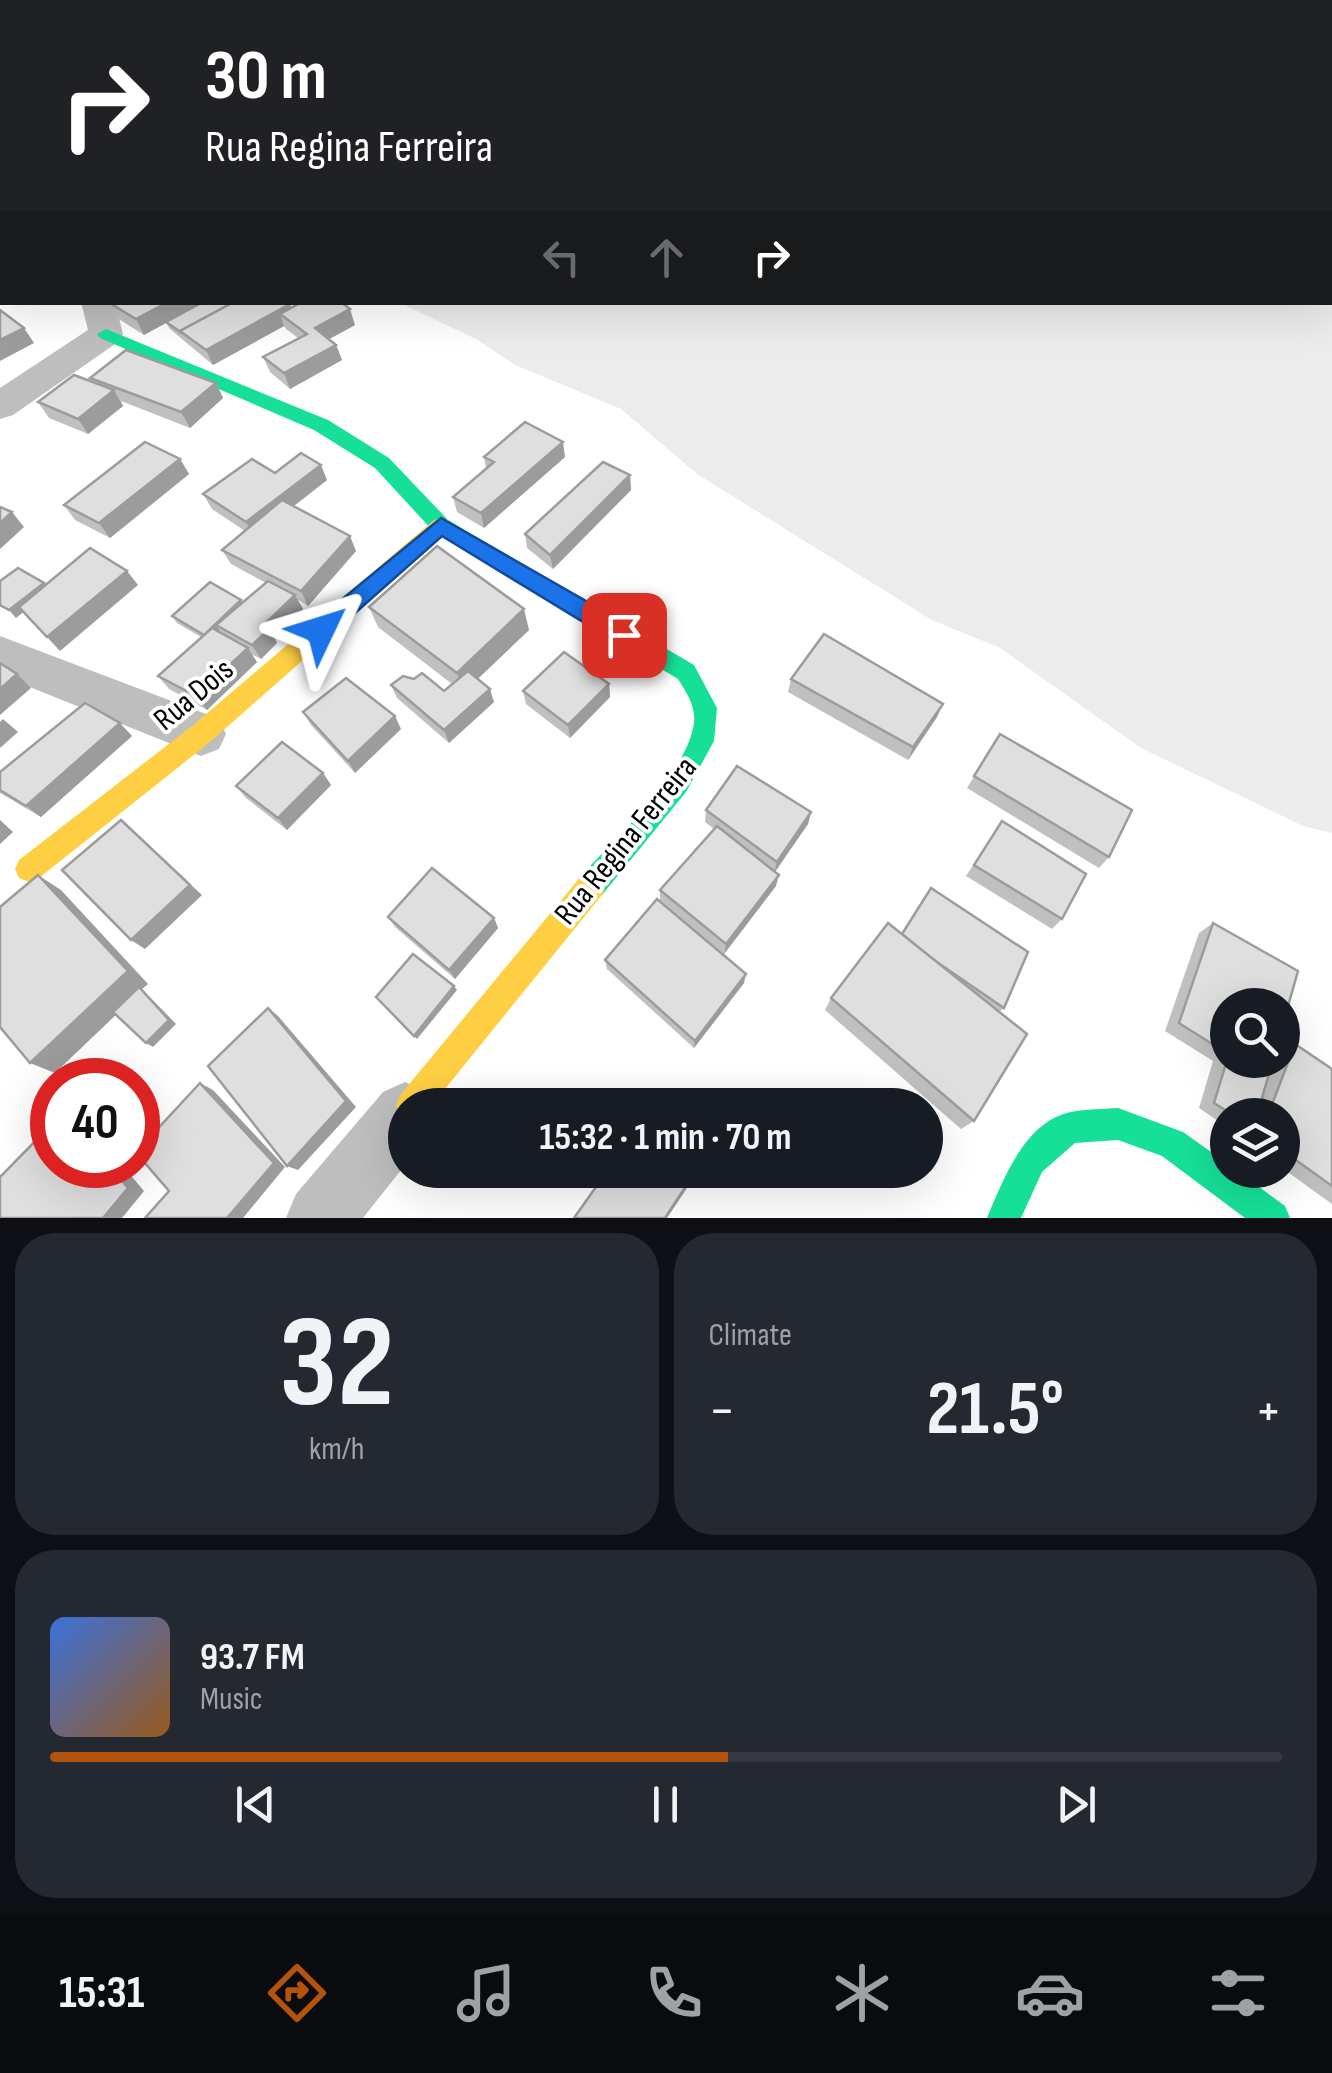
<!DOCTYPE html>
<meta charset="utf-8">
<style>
body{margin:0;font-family:"Sofia Sans Condensed",sans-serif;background:#242831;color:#f1f3f6;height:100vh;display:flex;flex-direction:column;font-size:38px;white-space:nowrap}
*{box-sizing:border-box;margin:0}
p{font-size:32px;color:#9ea1a6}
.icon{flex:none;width:55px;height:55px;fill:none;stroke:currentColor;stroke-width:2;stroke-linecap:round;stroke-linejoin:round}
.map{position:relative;height:1218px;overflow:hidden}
.side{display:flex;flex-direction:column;gap:15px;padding:15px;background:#0d0f14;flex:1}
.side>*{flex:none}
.hud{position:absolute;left:0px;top:0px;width:1332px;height:305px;box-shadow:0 10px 40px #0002;background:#202124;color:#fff;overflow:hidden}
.fabs{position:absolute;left:1210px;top:988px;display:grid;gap:20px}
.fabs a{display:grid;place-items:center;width:90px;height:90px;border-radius:50%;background:#171b24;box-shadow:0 10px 40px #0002;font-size:50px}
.speed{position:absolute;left:30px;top:1058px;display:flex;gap:20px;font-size:50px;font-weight:700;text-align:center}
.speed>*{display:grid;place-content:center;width:130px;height:130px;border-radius:50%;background:#171b24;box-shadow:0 10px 40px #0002;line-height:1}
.speed .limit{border:15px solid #d22;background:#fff;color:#111}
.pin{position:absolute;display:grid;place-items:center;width:85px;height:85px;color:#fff;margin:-42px;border-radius:20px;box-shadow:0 5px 15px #0006}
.me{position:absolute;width:110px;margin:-55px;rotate:49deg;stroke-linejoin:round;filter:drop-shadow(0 0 8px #0008)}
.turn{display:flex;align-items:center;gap:35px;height:210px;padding:0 40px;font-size:45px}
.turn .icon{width:130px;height:130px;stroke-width:2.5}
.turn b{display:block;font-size:70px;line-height:85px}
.lanes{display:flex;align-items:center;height:95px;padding:0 40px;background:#0003;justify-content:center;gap:50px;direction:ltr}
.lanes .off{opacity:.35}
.big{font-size:75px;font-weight:700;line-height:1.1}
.side .card{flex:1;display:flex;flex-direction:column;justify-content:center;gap:15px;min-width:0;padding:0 35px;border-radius:40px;background:#242831}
.side .dial{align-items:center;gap:0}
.dial b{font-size:130px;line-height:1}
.song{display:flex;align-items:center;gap:30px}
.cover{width:120px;height:120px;border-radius:15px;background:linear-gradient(135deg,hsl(220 70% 55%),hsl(30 70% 35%))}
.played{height:10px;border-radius:5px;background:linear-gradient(90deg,#b45309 55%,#363941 55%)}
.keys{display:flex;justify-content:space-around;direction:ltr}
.heat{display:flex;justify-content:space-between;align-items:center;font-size:55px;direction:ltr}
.side .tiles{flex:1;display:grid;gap:15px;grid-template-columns:1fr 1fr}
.card:last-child{grid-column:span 2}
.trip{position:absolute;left:388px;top:1088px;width:555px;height:100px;border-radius:50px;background:#171b24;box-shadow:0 10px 40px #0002;font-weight:700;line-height:100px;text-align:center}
.tab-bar{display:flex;height:160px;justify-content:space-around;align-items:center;background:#090b0e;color:#9ea1a6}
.tab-bar .icon{width:70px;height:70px}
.tab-bar .current{color:#b45309}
.tab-bar b{font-size:45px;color:#f1f3f6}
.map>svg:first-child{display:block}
.green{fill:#ececec}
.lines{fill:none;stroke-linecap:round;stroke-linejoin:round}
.street{fill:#bebebe;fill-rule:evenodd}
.fast{fill:#16e098;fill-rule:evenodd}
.slow{fill:#ffcf43;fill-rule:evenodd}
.wall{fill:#c0c0c0}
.shaded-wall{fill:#9c9c9c}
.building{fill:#dfdfdf;stroke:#9c9c9c;stroke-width:2.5}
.route{fill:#1a73e8;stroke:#114b97;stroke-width:2.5}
.labels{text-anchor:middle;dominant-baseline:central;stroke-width:8;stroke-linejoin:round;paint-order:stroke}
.street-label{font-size:32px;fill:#000;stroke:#fff}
</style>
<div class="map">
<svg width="1332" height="1218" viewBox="0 0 1332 1218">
<rect width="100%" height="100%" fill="#fff"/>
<polygon class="green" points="0,0 1332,0 1332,833 1303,826 1141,748 1000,648 932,620 697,474 621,409 515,365 476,339 400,303 1330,302 1330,2 2,2 2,117"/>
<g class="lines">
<g class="street">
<polygon points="2,182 2,200 0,201 0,183"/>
<polygon points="81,302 115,302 123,334 118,342 13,415 0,419 0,388 88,330"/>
<polygon points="0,636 219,719 226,734 219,749 201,756 0,675"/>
<polygon points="405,1082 427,1092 433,1105 405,1105 405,1165 363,1218 286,1218 296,1194 383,1092"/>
</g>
<g class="fast">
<path d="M 106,329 L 328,420 L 389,458 L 448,520 L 694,665 L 717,708 L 714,741 L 686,792 L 602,895 L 592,898 L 582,895 L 578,885 L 582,875 C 616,837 687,774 694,723 C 696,706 686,692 678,679 L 434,532 L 375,468 L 314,430 L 100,338 L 97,334 Z"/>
<path d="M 1118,1108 L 1183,1132 L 1228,1164 L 1228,1170 L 1236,1170 L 1285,1206 L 1290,1218 L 1245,1218 L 1162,1156 L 1118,1140 L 1075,1143 L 1042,1172 L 1021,1218 L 987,1218 C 1003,1180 1025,1121 1071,1112 C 1086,1109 1103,1109 1118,1108 Z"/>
</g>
<g class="slow">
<polygon points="441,518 448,520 451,526 448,532 210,742 39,878 29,882 19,878 15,869 19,860 192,726 434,520"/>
<polygon points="592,872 602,875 606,885 602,895 432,1105 405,1105 405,1118 401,1116 396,1105 401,1094 582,875"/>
</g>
</g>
<g class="wall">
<polygon points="106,302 224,302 228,306 292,308 355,325 329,339 336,345 342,360 290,389 270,372 263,357 298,338 286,329 284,326 213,365 170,329 166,323 144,335 114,316"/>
<polygon points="90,378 216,383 223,398 190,428 121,401 123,406 88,434 49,418 38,402 93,382"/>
<polygon points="484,457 565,457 484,528 457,512 453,497 486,468"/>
<polygon points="180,459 189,474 110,538 75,520 64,505"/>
<polygon points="275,473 327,480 294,506 356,551 308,606 298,600 303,609 274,637 277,643 261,659 251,654 257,662 207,710 169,689 158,676 201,637 177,623 172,616 242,603 266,583 231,564 222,550 245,531 212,509 203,494"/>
<polygon points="630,475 631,490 553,569 527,548 525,534"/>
<polygon points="369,607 529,630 477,679 494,702 449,743 397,698 391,685 444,691 452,684 378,627"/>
<polygon points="791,679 937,717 908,760 788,692"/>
<polygon points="609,684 610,697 570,738 526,704 523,691"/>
<polygon points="303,712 401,729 355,773 311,725"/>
<polygon points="1000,734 1109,857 1099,868 967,788"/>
<polygon points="132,736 41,817 0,793 0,772"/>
<polygon points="323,773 331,785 287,830 246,798 236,786"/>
<polygon points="706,810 811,812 808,824 775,872 776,886 724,954 660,900 660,890 714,829 705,822"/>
<polygon points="1002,821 1062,919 1052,929 966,876"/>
<polygon points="388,917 494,918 498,928 455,979 395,927"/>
<polygon points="888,923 1004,1008 999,1012 974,1121 961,1129 825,1010 831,998"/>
<polygon points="1213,923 1228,1005 1228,1060 1270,1071 1274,1060 1282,1060 1282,1049 1295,1044 1332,1069 1332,1204 1282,1168 1282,1115 1228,1115 1228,1128 1199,1108 1213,1061 1165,1031 1199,933"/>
<polygon points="605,960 744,983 694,1048 607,969"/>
</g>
<g class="shaded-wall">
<polygon points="2,119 2,139 0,141 0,120"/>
<polygon points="2,283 2,302 0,303 0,284"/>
<polygon points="168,302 204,302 144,335 136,319"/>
<polygon points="290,304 296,319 280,314 284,326 213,365 206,350"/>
<polygon points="350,309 355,325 320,344 315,328"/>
<polygon points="24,328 34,343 0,361 0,340"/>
<polygon points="336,345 342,360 290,389 284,373"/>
<polygon points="216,383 223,398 190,428 181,412"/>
<polygon points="114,390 123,406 88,434 78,419"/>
<polygon points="563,442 565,457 484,528 481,513"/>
<polygon points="180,459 189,474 110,538 99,523"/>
<polygon points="321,465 327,480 254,537 246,522"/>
<polygon points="630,475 631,490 553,569 550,555"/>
<polygon points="12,512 24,527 0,549 0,523"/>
<polygon points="350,536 356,551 308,606 301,591"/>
<polygon points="127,571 138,585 60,651 47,637"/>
<polygon points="44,583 50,591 16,618 9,610"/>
<polygon points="295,595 303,609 274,637 277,643 261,659 252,645 264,625"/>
<polygon points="241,600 245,607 216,625 220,631 208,642 204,635"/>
<polygon points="524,609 529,630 463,693 457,673"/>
<polygon points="248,648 257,662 207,710 196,696"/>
<polygon points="17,674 31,688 0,715 0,689"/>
<polygon points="609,684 610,697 570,738 568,725"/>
<polygon points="490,689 494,702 449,743 444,730"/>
<polygon points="943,704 937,717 908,760 913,747"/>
<polygon points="395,716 401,729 355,773 348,761"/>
<polygon points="3,719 18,732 0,748 0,722"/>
<polygon points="120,723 132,736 41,817 26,806"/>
<polygon points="323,773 331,785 287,830 278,818"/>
<polygon points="811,812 808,824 774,873 777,862"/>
<polygon points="0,820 13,832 0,844"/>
<polygon points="121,820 202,895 145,949 131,940"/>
<polygon points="38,875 61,890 148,984 142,989 176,1024 153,1047 146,1043 142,990 55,1073 30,1063"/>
<polygon points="779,875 776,886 724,954 726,944"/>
<polygon points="494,918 498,928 455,979 449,970"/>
<polygon points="746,974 744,983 694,1048 695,1041"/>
<polygon points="454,986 457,990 417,1039 414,1036"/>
<polygon points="268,1008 278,1016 356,1107 298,1170 287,1166"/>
<polygon points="200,1083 213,1090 285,1167 243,1218 227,1218"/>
<polygon points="109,1165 122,1165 144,1191 122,1218 103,1218"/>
<polygon points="694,1174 693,1179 667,1218 665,1218"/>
</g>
<g class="building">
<rect x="0" y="85" width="2" height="17"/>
<polygon points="1,213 2,216 2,232 0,233"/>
<polygon points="2,238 2,256 0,256 0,239"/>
<polygon points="2,259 2,283 0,284 0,260"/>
<polygon points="108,302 168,302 136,319"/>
<polygon points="203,302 224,302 228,306 180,331 182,333 166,322"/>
<polygon points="234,302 288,302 290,304 206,350 180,331"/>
<polygon points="302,302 341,302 350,309 315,328 336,345 284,373 263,357 307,334 280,314"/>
<polygon points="0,310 24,328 0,340"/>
<polygon points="126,350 216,383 181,412 90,378"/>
<polygon points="74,375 114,390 78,419 38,402"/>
<polygon points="525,422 563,442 481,513 453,497 494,462 484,457"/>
<polygon points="145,442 180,459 99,523 64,505"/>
<polygon points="301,453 321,465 246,522 203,494 252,459 275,473"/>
<polygon points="603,462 630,475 550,555 525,534"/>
<polygon points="282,500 350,536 301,591 222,550"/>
<polygon points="0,507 12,512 0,523"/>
<polygon points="437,546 524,609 457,673 369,607"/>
<polygon points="90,548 127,571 47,637 19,607"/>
<polygon points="18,568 44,583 9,610 0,605 0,581"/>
<polygon points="268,581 295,595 264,625 269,629 252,645 216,625"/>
<polygon points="210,582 241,600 204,635 172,616"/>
<polygon points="212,628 248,648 196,696 158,676"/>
<polygon points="824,634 943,704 913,747 791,679"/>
<polygon points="564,652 609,684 568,725 523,691"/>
<polygon points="0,663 17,674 0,689"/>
<polygon points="468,671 490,689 444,730 391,685 403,676 414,679 422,673 444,691"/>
<polygon points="346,678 395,716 348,761 303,712"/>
<polygon points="85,703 120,723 26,806 0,790 0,772"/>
<polygon points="1000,734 1132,810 1109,857 974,776"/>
<polygon points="282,742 323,773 278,818 236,786"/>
<polygon points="737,766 811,812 777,862 706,810"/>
<polygon points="121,820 190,885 131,940 62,870"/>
<polygon points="1002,821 1086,874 1062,919 974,865"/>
<polygon points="717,826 779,875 726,944 660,890"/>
<polygon points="432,868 494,918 449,970 388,917"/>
<polygon points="38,875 128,971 30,1063 0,1027 0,907"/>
<polygon points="931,888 1028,952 1004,1008 931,958 902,934"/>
<polygon points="657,899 746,974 695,1041 605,960"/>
<polygon points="888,923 1027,1034 974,1121 831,998"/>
<polygon points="1213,923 1298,971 1282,1027 1282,1005 1228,1005 1228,1054 1179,1023"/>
<polygon points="413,954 454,986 414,1036 376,997"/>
<polygon points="139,987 169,1020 146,1043 113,1012"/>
<polygon points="268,1008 346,1101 287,1166 208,1066"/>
<polygon points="1295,1044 1332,1069 1332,1186 1282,1150 1282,1115 1268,1115"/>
<polygon points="1228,1057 1228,1060 1273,1060 1257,1115 1233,1115 1214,1103"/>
<polygon points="200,1083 274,1163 227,1218 145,1218 169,1191 138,1155 138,1150"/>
<polygon points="52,1124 52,1165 109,1165 128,1188 103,1218 0,1218 0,1177"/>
<polygon points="608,1170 690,1170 694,1174 665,1218 574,1218"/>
</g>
<polygon class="route" points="441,518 633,628 636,635 633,642 616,642 442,536 329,636 313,636 309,630 313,623"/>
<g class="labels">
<g class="street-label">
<text transform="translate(194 695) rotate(-40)">Rua Dois</text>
<text transform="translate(626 841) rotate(-51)">Rua Regina Ferreira</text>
</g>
</g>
</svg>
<div class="fabs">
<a><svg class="icon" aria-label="search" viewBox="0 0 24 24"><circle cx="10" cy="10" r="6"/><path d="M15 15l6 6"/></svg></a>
<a><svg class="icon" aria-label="layers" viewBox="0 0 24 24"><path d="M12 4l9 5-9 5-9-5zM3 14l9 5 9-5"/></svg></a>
</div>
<div class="speed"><div class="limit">40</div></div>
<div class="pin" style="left:624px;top:635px;background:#d93025"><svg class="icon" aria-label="arrive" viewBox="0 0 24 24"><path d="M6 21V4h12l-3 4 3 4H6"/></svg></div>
<svg class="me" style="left:321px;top:630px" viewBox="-20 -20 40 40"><path d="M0-17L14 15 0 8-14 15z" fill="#1a73e8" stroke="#fff" stroke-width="4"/></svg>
<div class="trip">15:32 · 1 min · 70 m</div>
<div class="hud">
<div class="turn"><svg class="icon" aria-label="right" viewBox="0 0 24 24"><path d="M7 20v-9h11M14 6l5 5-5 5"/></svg><div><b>30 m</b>Rua Regina Ferreira</div></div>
<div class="lanes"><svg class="icon off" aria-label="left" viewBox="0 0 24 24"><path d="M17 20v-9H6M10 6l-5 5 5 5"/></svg><svg class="icon off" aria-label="ahead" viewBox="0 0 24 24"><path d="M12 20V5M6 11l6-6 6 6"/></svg><svg class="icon" aria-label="right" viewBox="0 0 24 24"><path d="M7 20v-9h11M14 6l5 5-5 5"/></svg></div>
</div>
</div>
<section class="side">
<div class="tiles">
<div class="card dial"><b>32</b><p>km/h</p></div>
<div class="card"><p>Climate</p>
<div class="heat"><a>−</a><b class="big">21.5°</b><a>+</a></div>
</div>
<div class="card">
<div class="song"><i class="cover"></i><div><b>93.7 FM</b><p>Music</p></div></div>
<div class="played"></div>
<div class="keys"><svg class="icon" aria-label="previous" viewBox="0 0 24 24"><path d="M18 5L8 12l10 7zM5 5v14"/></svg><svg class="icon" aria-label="pause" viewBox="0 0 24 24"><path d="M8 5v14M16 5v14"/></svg><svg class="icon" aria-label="next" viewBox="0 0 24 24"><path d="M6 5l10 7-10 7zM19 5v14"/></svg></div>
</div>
</div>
</section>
<nav class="tab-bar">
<b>15:31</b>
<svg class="icon current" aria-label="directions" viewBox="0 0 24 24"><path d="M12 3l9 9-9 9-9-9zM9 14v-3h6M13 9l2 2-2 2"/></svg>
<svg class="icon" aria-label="music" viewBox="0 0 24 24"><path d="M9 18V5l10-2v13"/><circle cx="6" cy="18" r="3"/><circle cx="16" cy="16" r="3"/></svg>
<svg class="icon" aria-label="phone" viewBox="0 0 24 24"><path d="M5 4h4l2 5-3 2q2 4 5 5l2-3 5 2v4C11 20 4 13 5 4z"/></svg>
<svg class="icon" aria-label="climate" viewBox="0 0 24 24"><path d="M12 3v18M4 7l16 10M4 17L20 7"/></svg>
<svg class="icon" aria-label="car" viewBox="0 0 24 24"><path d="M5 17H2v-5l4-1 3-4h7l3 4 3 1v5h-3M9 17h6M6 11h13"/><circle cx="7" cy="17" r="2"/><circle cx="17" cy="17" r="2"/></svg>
<svg class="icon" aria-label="filters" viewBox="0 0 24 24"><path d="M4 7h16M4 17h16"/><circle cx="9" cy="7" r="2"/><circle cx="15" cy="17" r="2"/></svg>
</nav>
